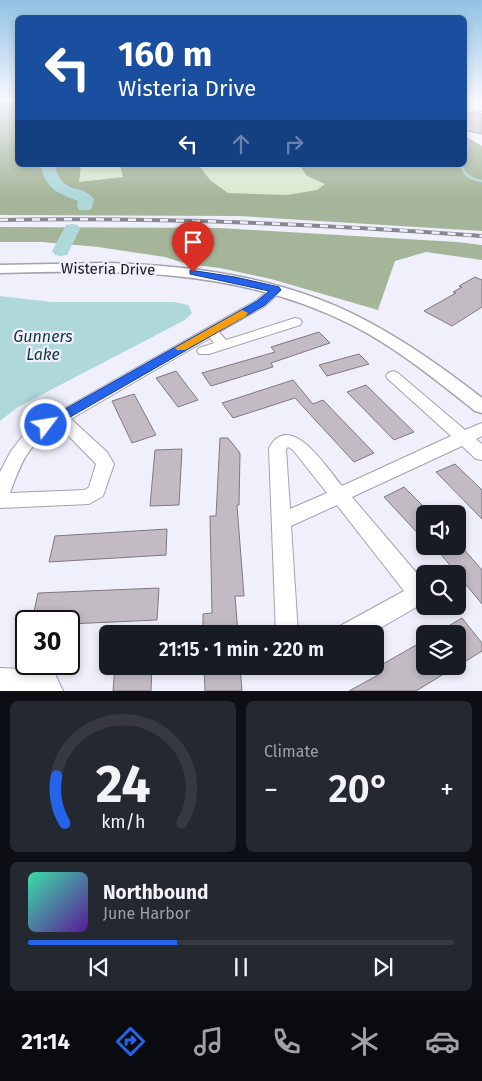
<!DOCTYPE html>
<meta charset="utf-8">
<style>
body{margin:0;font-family:"Fira Sans",sans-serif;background:#242831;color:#f1f3f6;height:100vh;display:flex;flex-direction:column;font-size:19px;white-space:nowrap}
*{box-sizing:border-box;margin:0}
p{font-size:16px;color:#9ea1a6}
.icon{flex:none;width:28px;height:28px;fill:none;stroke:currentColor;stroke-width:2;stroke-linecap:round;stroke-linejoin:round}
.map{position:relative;height:691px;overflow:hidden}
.panel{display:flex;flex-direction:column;gap:10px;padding:10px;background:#0d0f14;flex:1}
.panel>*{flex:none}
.hud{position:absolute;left:15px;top:15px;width:452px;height:152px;border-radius:8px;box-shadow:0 2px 8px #0003;background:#1a4fa0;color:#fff;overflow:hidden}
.tools{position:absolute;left:416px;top:505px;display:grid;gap:10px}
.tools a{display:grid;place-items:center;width:50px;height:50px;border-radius:8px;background:#171b24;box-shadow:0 2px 8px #0003;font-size:25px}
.speed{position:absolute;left:15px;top:610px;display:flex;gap:10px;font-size:25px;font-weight:700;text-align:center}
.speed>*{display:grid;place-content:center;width:65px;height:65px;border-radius:50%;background:#171b24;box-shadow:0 2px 8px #0003;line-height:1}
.speed .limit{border:2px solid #111;border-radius:8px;background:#fff;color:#111}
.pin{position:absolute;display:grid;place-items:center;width:42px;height:42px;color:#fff;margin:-51px -21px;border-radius:50% 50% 50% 0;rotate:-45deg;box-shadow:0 0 5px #0007}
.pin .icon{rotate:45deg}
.me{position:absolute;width:55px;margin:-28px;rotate:59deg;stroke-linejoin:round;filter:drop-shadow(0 0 4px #0008)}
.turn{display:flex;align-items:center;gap:18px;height:105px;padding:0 20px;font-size:22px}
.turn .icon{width:65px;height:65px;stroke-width:2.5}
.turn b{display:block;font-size:35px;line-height:42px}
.lanes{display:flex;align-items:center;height:48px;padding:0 20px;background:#0003;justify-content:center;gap:25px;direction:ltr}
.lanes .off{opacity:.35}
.big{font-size:38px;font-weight:600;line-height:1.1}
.panel .widget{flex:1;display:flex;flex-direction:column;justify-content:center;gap:8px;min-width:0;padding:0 18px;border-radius:8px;background:#242831}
.panel .dial{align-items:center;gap:0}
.dial svg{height:130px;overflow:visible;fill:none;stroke:#363941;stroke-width:7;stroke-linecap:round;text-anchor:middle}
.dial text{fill:#f1f3f6;stroke:none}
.song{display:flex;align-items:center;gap:15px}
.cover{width:60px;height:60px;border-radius:8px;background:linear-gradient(135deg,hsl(160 70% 55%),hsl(270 70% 35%))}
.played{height:5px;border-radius:2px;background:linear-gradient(90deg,#2563eb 35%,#363941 35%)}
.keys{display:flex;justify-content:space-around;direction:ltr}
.heat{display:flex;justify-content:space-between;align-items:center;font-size:28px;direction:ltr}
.panel .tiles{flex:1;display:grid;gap:10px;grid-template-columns:1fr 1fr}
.widget:last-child{grid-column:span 2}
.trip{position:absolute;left:99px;top:625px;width:285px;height:50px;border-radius:8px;background:#171b24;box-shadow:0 2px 8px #0003;font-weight:600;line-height:50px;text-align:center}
.dock{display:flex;height:80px;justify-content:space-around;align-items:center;background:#090b0e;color:#9ea1a6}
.dock .icon{width:35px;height:35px}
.dock .selected{color:#2563eb}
.dock b{font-size:22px;color:#f1f3f6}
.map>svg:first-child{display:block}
.green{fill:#d9e8ce}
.forest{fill:#a5b599}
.water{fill:#afd8db}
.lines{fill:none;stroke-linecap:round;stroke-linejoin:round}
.stream{stroke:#afd8db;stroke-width:2.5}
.river{fill:#afd8db;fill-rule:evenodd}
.building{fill:#c3bbc4;stroke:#807981}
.minor-casing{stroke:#a3a3ae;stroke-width:2}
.tertiary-casing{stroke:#a3a3ae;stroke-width:3}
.minor{fill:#fff;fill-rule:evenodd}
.tertiary{fill:#fff;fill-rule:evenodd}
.rail-casing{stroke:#888790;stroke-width:4}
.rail{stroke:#f0f0fc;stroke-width:2.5;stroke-dasharray:8;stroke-linecap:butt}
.route{fill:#2563eb;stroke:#184099}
.slow{fill:#f59e0b}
.labels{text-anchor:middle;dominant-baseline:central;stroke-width:4.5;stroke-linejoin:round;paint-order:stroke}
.street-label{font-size:15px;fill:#19181c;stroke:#f0f0fc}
.water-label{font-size:16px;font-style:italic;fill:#0e3739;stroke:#f0f0fc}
</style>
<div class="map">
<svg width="482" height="691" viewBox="0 0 482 691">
<rect width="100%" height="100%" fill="#f0f0fc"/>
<polygon class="green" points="0,100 17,100 18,165 465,165 482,209 0,193"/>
<g class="forest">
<polygon points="0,100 17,100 18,165 81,165 79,182 123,177 120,165 205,165 200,167 211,181 228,193 287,195 317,190 325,184 307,176 299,165 465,165 465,136 482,146 482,231 238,216 0,215"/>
<polygon points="0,227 219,228 457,242 482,245 482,260 426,252 395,261 378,310 271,279 220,268 187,264 165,257 98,247 42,242 0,242"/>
</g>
<polygon class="water" points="0,296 52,302 174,302 188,305 192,313 185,320 18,407 0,421"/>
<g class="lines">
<path class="stream" d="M 461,165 C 465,176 470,179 482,181"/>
<g class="river">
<path d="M 40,165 L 54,165 C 64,197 80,182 94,199 L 91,210 L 79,210 L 77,207 L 78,201 C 56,192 47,190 40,165 Z"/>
<polygon points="72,224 78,225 80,229 67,255 61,256 55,255 52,251 66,225"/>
</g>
</g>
<g class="building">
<polygon points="473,112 482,114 482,134 465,130 465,115"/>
<polygon points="475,277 482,280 482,307 452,326 424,311 456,293 453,292 462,287 459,286"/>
<polygon points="319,332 330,343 271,363 273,367 211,386 202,373 275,352 271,347"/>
<polygon points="359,354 369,364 327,376 319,365"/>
<polygon points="176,371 188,387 198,400 178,407 156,378"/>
<polygon points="293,380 313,404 323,400 374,453 354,462 295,398 233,418 222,403"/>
<polygon points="366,385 414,432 394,440 347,392"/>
<polygon points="134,394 156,435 132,443 112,401"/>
<polygon points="220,438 228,438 240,453 239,505 237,505 244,596 235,596 238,634 203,634 203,614 212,613 210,516 216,516"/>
<polygon points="182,449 179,505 150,506 155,450"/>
<polygon points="455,464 482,490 482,519 436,472"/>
<polygon points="404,487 425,508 425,541 384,497"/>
<polygon points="167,529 166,555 49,562 55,536"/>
<polygon points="434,546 461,546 482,570 482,604"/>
<polygon points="159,588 157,620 69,624 69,621 32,621 38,593"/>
<polygon points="462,618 482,643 482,651 458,666 458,634 435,634"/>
<polygon points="425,640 425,666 457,666 416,691 349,691 378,675 374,669"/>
<polygon points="115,666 152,666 151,691 113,691"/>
<polygon points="204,666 240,666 242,691 205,691"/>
</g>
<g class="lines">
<defs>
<g id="minor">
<polygon points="465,102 482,107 482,111 465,106"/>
<path d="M 276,286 L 282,290 L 265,306 L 219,332 L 226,340 L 295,318 L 300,319 L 302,322 L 300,325 L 209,354 L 199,354 L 197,351 L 199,348 L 214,343 L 210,338 L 71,419 L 107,452 L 114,464 L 103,496 L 89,504 L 0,508 L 0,472 L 11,451 L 28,429 L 257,300 L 272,287 ZM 59,426 L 96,464 L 89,487 L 85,490 L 10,493 C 22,460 28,444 59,426 Z"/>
<path d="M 393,371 L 398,373 L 465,430 L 482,423 L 482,436 L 476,439 L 482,444 L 482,460 L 476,459 L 462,446 L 352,497 L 420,577 L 425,593 L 420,605 L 370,634 L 337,634 L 340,626 L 404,591 L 337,505 L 291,526 L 298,634 L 276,634 L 269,448 C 290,409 327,468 342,486 L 451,436 L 388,379 L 386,376 L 388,373 ZM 288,447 L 293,450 L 327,493 L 290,509 L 286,449 Z"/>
<polygon points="0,668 47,670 55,674 63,691 0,691"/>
</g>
<path id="tertiary" d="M 104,263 C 194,265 286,278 365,320 C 407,342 445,369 482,398 L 482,413 L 475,411 C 436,380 397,348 352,325 C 239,268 123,270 0,273 L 0,265 Z"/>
</defs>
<use href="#minor" class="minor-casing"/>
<use href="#tertiary" class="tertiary-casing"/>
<use href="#minor" class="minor"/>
<use href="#tertiary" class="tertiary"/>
<defs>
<path id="rail" d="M 0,220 C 161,217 321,224 482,236"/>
</defs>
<use href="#rail" class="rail-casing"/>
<use href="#rail" class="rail"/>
</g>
<linearGradient id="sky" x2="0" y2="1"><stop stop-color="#91c2e3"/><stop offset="0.51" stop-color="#f8f8fe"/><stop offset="1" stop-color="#f8f8fe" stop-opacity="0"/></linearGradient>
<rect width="482" height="197" fill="url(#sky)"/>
<polygon class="route" points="190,270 235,277 279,287 281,290 265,305 51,428 42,428 40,425 42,422 257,301 269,291 190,274"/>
<polygon class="slow" points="242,310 248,313 246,316 185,350 177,350 175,348"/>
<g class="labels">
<g class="street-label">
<text transform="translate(108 269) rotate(1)">Wisteria Drive</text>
</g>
<g class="water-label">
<text x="43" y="336">Gunners<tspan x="43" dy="18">Lake</tspan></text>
</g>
</g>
</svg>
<div class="tools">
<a><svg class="icon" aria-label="sound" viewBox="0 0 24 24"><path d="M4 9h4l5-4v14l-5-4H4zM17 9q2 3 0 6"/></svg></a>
<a><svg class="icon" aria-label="search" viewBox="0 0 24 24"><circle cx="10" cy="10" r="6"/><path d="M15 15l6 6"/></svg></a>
<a><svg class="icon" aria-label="layers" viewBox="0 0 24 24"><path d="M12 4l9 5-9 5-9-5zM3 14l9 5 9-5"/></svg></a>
</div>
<div class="speed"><div class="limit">30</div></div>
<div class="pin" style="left:193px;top:272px;background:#d93025"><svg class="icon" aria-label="arrive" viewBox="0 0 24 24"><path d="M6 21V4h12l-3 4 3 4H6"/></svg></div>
<svg class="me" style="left:46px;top:425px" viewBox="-20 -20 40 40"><circle r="17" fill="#2563eb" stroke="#fff" stroke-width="3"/><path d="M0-11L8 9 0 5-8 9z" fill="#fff"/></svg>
<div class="trip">21:15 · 1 min · 220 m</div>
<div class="hud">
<div class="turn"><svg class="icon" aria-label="left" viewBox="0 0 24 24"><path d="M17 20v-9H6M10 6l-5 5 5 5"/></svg><div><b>160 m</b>Wisteria Drive</div></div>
<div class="lanes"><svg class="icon" aria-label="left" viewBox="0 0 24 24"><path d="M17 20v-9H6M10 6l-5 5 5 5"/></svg><svg class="icon off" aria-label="ahead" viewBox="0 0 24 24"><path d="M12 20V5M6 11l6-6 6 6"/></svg><svg class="icon off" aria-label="right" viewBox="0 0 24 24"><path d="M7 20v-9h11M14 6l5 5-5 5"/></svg></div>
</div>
</div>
<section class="panel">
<div class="tiles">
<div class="widget dial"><svg viewBox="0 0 100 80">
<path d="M14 69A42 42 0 1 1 86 69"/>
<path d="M14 69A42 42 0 0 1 9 40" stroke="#2563eb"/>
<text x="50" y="56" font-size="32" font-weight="700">24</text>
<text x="50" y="72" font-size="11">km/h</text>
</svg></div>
<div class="widget"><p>Climate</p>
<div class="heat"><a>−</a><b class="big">20°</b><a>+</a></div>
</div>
<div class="widget">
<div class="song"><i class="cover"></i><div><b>Northbound</b><p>June Harbor</p></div></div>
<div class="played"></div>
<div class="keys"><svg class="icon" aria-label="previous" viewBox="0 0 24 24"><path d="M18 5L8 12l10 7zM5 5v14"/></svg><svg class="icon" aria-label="pause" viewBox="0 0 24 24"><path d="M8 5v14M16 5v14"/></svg><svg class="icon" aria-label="next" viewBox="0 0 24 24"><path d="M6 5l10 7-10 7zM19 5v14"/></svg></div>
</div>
</div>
</section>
<nav class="dock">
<b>21:14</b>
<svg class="icon selected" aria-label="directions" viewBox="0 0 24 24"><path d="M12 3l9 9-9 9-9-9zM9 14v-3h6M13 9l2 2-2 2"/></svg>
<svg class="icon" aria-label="music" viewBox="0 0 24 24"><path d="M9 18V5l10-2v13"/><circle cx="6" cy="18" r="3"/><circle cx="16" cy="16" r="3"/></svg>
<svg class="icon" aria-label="phone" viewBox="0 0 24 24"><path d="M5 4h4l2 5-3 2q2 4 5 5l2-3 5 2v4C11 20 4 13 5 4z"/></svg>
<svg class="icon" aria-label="climate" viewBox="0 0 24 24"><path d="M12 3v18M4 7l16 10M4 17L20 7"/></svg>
<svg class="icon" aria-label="car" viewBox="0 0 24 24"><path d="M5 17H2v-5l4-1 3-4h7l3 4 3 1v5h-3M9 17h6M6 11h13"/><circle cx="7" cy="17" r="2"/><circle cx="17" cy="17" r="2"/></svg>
</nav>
